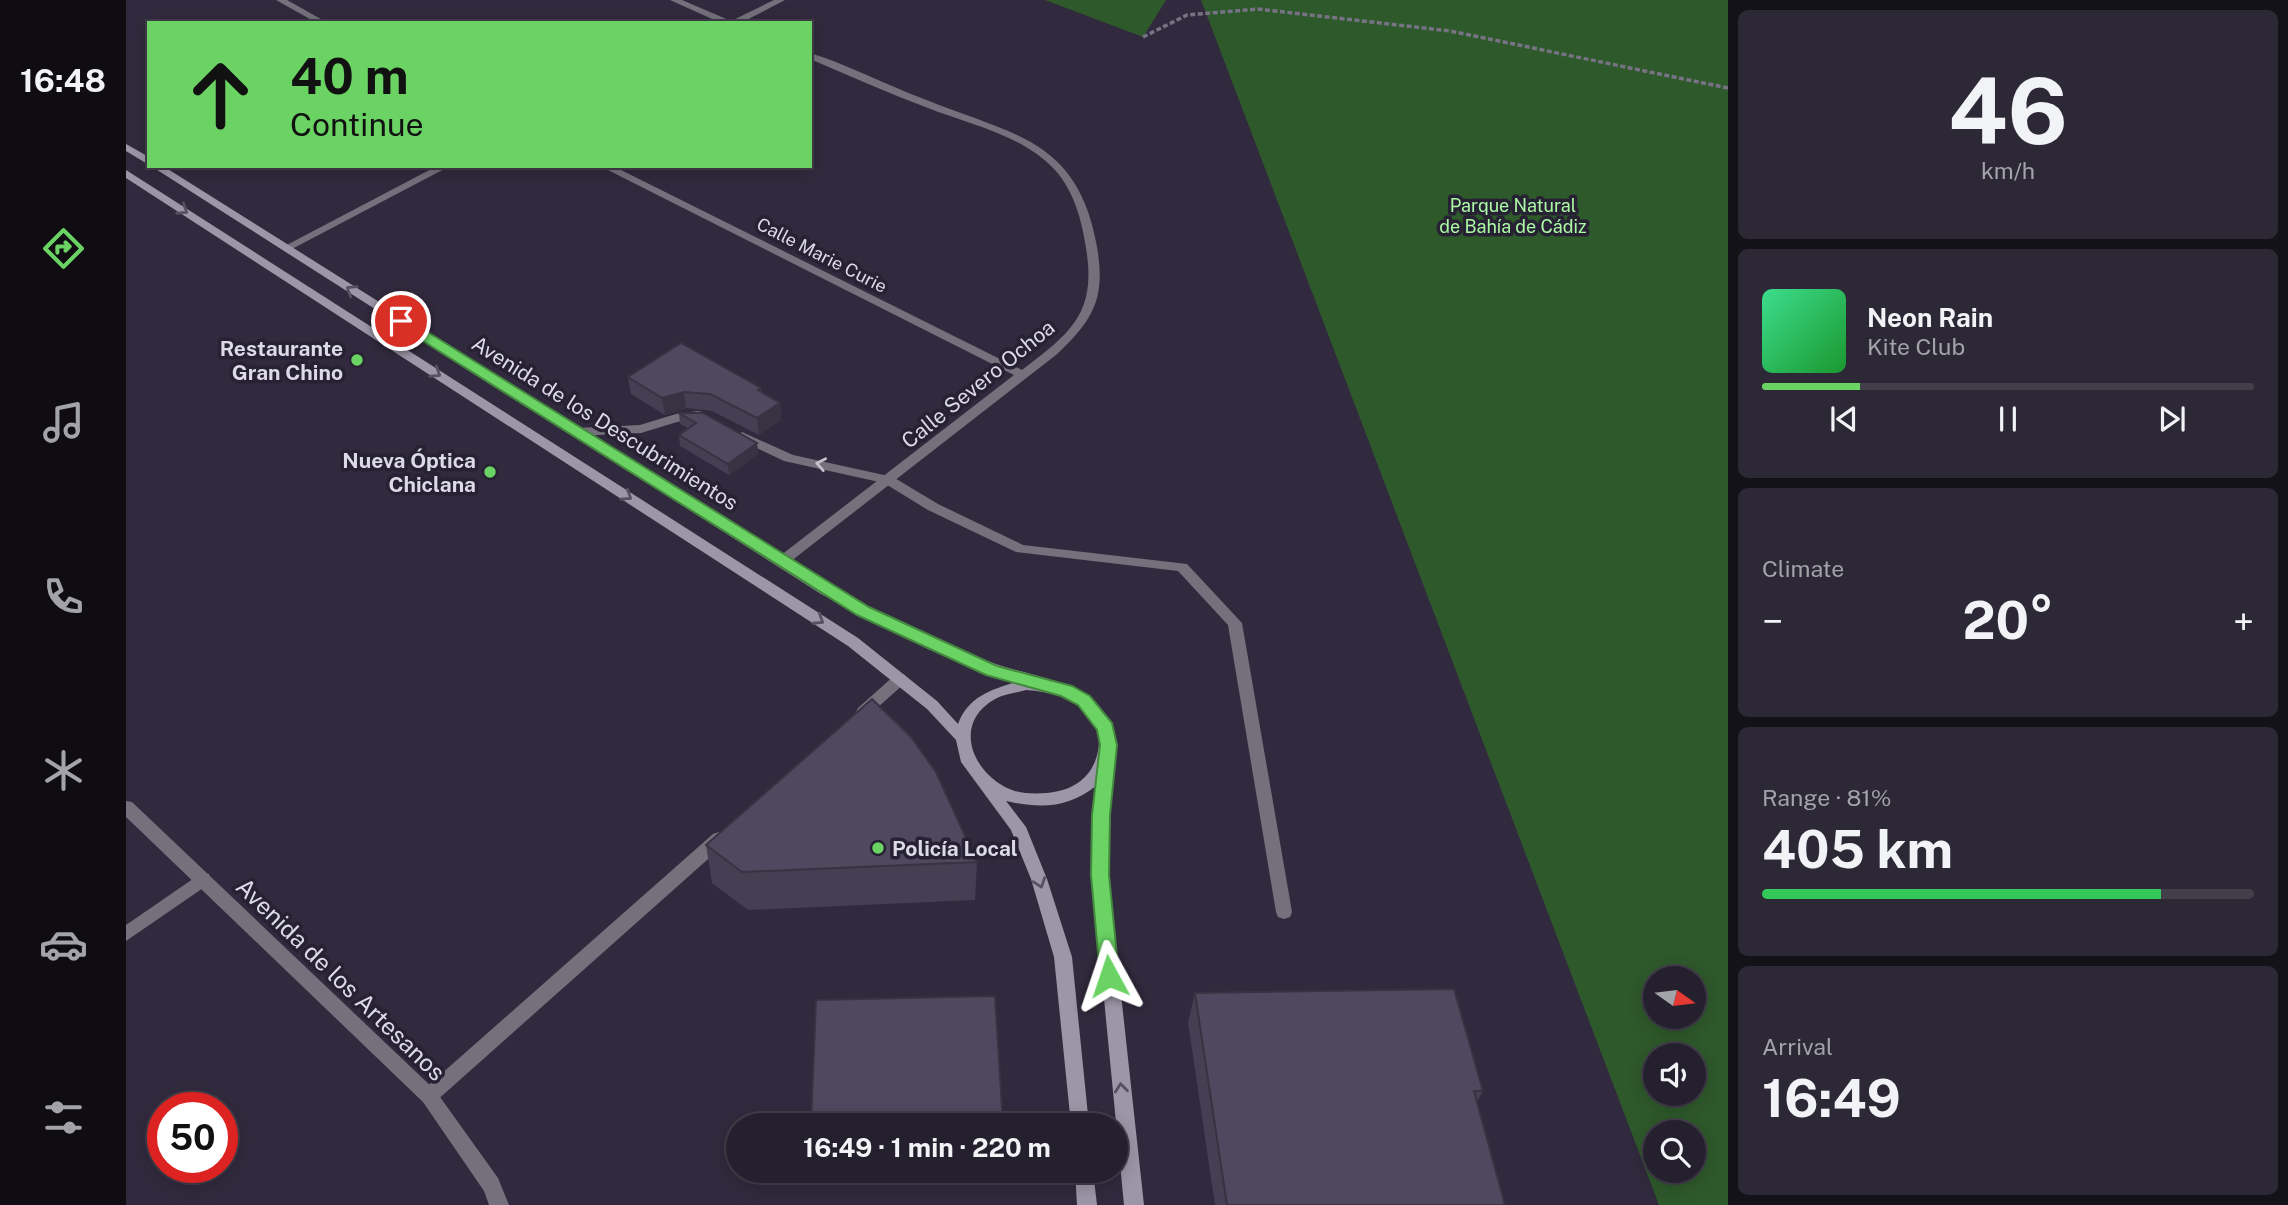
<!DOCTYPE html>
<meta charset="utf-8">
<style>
body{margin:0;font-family:"Public Sans",sans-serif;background:#2d2836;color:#f1f3f6;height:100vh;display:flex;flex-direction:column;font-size:26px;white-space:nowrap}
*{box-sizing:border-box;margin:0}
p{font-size:23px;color:#a3a3aa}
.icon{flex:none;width:38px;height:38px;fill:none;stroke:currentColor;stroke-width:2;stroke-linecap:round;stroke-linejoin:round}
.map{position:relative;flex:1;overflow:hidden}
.side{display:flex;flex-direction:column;gap:10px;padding:10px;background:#141219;width:560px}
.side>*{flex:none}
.top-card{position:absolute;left:21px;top:21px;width:665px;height:147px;border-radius:0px;box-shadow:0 4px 18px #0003,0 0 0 2px #423e4a;background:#6ad363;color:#111;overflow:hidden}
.needle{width:46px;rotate:104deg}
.controls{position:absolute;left:1517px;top:966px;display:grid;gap:14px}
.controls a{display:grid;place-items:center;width:63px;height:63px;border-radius:50%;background:#25202e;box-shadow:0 4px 18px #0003,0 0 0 2px #423e4a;font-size:35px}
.speed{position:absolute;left:21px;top:1092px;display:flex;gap:14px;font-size:35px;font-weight:700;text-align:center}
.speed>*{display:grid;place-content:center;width:91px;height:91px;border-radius:50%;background:#25202e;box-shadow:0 4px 18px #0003,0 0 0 2px #423e4a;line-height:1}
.speed .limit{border:10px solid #d22;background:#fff;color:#111}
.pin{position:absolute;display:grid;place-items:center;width:60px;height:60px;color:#fff;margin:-30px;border:4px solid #fff;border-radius:50%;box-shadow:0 2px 7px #0007}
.me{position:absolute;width:77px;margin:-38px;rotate:355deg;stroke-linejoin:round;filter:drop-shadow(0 0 5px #0008)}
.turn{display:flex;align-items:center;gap:24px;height:147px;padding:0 28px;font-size:32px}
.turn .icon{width:91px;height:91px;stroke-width:2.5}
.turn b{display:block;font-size:49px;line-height:60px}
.big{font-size:52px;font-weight:700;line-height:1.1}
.side .card{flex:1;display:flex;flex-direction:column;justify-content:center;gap:10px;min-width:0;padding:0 24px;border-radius:10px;background:#2d2836}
.side .dial{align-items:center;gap:0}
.dial b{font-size:91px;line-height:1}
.song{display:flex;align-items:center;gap:21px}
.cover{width:84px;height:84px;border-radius:10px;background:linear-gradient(135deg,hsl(150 70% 55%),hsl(130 70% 35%))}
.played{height:7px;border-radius:4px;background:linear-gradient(90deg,#6ad363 20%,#423e4a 20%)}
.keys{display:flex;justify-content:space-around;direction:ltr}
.heat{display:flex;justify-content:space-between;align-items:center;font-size:38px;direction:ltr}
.charge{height:10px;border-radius:5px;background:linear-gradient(90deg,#34c759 81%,#423e4a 0)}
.trip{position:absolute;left:600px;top:1113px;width:402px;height:70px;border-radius:35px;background:#25202e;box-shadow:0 4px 18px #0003,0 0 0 2px #423e4a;font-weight:700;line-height:70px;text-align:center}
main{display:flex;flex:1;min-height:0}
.dock{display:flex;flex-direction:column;width:126px;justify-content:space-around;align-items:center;background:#0f0d12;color:#a3a3aa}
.dock .icon{width:49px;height:49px}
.dock .selected{color:#6ad363}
.dock b{font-size:32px;color:#f1f3f6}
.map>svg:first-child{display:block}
.green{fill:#2e592b;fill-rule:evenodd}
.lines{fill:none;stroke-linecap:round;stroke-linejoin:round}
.path{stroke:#787384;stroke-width:3.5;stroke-dasharray:5 2.5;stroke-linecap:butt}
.service{fill:#74717c;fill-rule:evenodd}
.minor{fill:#74717c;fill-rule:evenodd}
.tertiary{fill:#74717c;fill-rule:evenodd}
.secondary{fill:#9c97a8;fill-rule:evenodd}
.wall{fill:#443f52}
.shaded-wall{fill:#373342}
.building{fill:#4f495f;stroke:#373342;stroke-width:2}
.oneway{stroke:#565062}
.oneway2{stroke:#c3c0cc}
.route{fill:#6ad363;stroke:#458940;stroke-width:2}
.poi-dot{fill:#6ad363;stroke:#272134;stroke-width:2.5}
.labels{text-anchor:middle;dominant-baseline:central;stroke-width:7;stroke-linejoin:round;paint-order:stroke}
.far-park-label{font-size:18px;fill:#abf9a4;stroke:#272134}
.far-street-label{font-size:18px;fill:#dddae7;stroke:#272134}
.poi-label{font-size:21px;font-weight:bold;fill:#dddae7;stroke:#272134;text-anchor:end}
.street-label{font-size:21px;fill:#dddae7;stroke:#272134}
.near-street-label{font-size:24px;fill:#dddae7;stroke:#272134}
</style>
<main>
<nav class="dock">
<b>16:48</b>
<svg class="icon selected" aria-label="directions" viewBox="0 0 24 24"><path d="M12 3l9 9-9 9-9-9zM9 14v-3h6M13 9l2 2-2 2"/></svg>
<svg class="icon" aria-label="music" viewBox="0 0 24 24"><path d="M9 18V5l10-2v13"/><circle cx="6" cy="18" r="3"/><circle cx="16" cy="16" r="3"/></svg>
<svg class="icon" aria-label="phone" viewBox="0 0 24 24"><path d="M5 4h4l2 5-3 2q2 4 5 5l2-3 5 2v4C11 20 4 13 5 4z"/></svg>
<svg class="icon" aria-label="climate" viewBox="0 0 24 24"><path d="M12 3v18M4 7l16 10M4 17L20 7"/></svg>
<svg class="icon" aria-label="car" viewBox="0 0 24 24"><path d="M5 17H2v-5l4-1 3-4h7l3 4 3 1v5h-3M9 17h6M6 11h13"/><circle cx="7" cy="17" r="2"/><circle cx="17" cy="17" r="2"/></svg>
<svg class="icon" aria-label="filters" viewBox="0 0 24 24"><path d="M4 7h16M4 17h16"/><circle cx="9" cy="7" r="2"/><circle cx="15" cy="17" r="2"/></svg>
</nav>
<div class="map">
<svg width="1602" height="1205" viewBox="0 0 1602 1205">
<rect width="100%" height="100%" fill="#312a3e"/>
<g class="green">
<polygon points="919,0 1040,0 1017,37"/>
<path d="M 1075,0 L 1602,0 L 1602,1205 L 1533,1205 ZM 1530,978 L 1568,978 L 1568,1017 L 1530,1017 ZM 1530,1055 L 1568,1055 L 1568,1094 L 1530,1094 ZM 1530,1132 L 1568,1132 L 1568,1171 L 1530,1171 Z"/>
</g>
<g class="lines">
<polyline class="path" points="1017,37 1061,15 1132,9 1324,31 1602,88"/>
<g class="service">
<polygon points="572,411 576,412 578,415 576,418 551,422 515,433 450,436 444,432 450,428 514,425 550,414"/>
<polygon points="616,432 667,455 767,477 812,504 897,545 1061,564 1116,623 1166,912 1164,917 1158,919 1152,917 1150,912 1102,625 1052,571 890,552 802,510 758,483 658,461 612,439 610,436"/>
</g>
<g class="minor">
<polygon points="150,0 161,0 202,23 191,23"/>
<polygon points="544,0 556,0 605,21 648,0 659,0 615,23 595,23"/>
<path d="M 684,53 C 723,65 760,85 798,99 C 886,135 952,138 971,247 C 980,299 967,320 930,355 L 660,565 L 655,567 L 648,562 L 650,559 L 888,375 L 474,166 L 487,166 L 896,370 C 944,333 971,314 960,248 C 956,221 948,191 929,170 C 897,135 845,125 802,108 C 762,93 724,76 684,59 Z"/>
<polygon points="311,166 324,166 164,250 160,251 155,248"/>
<polygon points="774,673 779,675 781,679 779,683 742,716 732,716 730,712 732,708 769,675"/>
<polygon points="593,832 599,834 601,839 599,844 309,1102 303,1105 297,1102 294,1096 297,1090 587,834"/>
<polygon points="77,872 83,874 85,879 83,884 0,941 0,925"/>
</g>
<polygon class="tertiary" points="0,801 6,802 309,1090 372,1178 383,1205 363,1205 358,1191 297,1102 0,817"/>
<g class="secondary">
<polygon points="0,144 23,157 23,165 0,151"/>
<path d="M 25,166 L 37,166 L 705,586 C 756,616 809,642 864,662 C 893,673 937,679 961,695 C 976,705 984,721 988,739 L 982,875 L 1018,1205 L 998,1205 L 966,875 L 971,785 C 943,808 915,809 880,801 L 900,827 L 921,879 L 946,957 L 963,1125 L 945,1125 L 928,957 L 905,879 L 885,830 L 835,762 L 830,740 L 801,709 L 722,646 L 0,178 L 0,170 L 732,638 L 811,701 L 832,724 C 842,697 864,690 890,682 L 802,649 L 695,594 ZM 900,690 C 931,692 975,704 973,743 C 972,756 968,768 959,777 C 948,788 936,791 921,793 C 907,794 892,794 879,787 C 844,768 828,722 869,699 C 878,694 891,693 900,690 Z"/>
<polygon points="949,1171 967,1171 971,1205 951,1205"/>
</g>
</g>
<g class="wall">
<polygon points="502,377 635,388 635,392 654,403 655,420 633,435 586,411 560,408 539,415 505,394"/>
<polygon points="553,413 631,443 632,454 603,475 554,446 553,435 562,428 554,424"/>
<polygon points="580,845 851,862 849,900 622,910 586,883"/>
<polygon points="1069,993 1357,1091 1351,1102 1379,1205 1089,1205 1062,1022"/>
</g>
<g class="shaded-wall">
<polygon points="558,392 560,408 539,415 536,398"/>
<polygon points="654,403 655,420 633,435 631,418"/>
<polygon points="631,443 632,454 603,475 602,464"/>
</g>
<g class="building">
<polygon points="555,343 635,388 632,390 654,403 631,418 584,394 558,392 536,398 502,377"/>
<polygon points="553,413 577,413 631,443 602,464 553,435 570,423"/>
<polygon points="746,699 785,737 810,772 851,862 616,872 580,845"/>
<polygon points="1328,989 1357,1091 1348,1091 1379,1205 1101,1205 1069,993"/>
<polygon points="869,996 877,1125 685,1125 690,1000"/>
</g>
<defs><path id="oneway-chevron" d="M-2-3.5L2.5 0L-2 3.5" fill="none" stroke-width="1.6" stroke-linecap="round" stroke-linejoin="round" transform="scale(1.75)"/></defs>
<g class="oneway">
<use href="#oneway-chevron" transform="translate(57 210) rotate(33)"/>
<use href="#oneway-chevron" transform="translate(225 290) rotate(-148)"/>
<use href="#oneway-chevron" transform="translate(310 373) rotate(33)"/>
<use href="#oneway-chevron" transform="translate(501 496) rotate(33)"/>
<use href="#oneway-chevron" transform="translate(693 620) rotate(33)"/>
<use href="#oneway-chevron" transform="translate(914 883) rotate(71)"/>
<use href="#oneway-chevron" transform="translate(995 1088) rotate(-96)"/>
</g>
<use class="oneway2" href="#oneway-chevron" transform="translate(695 464) rotate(-169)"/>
<polygon class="route" points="270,318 279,318 743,607 871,666 946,686 964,696 986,723 991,745 984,815 983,875 993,976 990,982 983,984 976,982 974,976 965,875 966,815 974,745 971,730 952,705 935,696 860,675 731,615 270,324"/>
<g class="poi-dot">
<circle cx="231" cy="360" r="7"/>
<circle cx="364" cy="472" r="7"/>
<circle cx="752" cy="848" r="7"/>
</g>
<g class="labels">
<g class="far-park-label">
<text x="1387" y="205">Parque Natural<tspan x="1387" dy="21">de Bahía de Cádiz</tspan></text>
</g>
<g class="far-street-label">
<text transform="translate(696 255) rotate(27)">Calle Marie Curie</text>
</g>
<g class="poi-label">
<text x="217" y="348">Restaurante<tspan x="217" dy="24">Gran Chino</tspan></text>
<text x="350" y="460">Nueva Óptica<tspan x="350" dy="24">Chiclana</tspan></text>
<text x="766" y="848" text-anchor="start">Policía Local</text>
</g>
<g class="street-label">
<text transform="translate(852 384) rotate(-39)">Calle Severo Ochoa</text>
<text transform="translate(479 423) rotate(32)">Avenida de los Descubrimientos</text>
</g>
<g class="near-street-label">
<text transform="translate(215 979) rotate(44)">Avenida de los Artesanos</text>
</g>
</g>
</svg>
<div class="controls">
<a><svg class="needle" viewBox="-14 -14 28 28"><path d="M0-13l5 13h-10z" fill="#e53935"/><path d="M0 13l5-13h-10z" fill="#a3a3aa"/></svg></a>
<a><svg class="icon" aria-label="sound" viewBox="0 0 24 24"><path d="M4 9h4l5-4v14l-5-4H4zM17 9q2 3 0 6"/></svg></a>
<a><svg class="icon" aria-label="search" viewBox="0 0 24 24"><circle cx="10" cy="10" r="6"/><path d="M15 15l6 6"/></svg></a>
</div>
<div class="speed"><div class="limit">50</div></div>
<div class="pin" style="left:275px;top:321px;background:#d93025"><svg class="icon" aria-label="arrive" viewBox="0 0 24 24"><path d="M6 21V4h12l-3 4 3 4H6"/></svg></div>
<svg class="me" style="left:983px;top:976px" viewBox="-20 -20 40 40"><path d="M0-17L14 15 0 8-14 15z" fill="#6ad363" stroke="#fff" stroke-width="4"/></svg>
<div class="trip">16:49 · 1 min · 220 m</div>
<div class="top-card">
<div class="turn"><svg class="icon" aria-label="ahead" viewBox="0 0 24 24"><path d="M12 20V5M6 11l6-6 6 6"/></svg><div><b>40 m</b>Continue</div></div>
</div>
</div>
<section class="side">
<div class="card dial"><b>46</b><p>km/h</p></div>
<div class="card">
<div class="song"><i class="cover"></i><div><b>Neon Rain</b><p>Kite Club</p></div></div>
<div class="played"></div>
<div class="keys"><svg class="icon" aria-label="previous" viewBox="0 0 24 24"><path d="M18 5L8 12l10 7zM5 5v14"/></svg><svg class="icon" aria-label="pause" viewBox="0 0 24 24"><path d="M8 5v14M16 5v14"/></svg><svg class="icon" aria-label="next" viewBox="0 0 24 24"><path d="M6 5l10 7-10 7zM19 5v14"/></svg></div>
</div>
<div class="card"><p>Climate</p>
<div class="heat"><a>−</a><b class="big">20°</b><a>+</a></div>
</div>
<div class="card"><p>Range · 81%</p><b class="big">405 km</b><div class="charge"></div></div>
<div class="card"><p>Arrival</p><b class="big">16:49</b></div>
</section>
</main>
